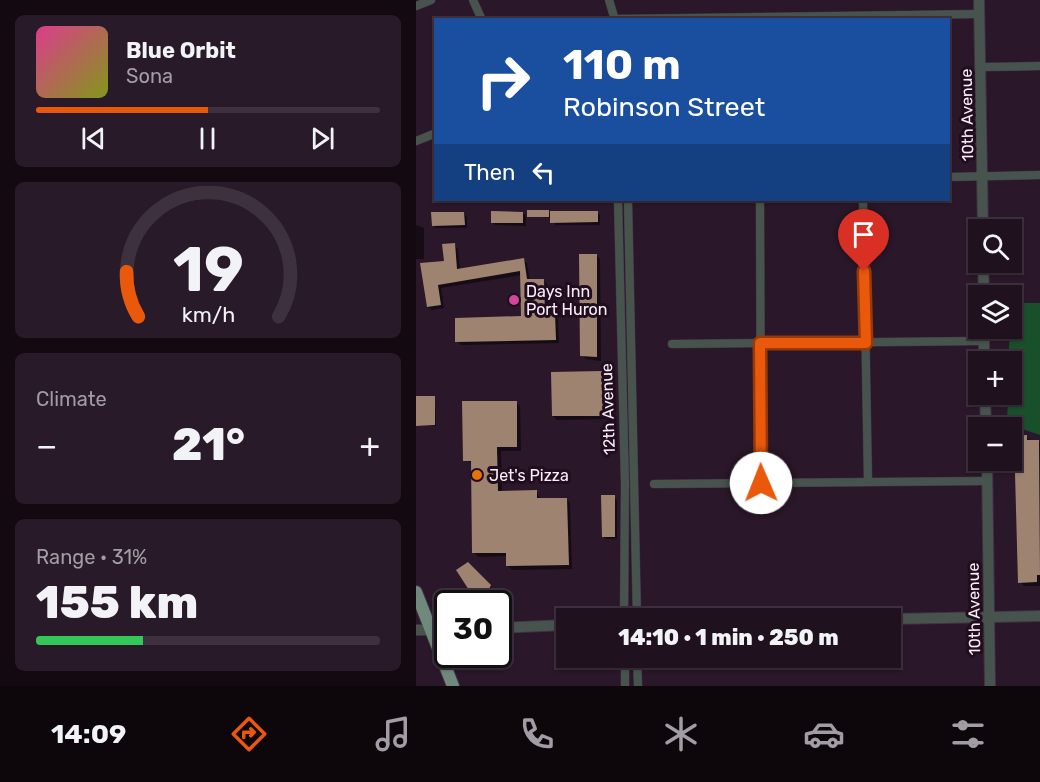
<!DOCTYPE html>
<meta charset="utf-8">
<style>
body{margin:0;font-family:Rubik,sans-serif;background:#281a28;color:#f1f3f6;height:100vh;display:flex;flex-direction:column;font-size:22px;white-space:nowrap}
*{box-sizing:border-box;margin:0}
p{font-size:20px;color:#a29da4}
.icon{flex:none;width:33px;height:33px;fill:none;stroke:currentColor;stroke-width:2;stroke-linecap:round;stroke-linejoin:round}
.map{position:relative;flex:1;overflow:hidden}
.sheet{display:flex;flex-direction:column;gap:15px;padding:15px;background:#120911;width:416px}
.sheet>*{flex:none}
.top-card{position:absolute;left:18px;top:18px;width:516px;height:183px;border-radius:0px;box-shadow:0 2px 4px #0004,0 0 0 2px #3d313d;background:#1a4fa0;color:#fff;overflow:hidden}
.controls{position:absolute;left:552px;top:219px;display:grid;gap:12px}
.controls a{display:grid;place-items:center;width:54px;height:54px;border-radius:0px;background:#20111f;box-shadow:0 2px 4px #0004,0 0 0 2px #3d313d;font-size:30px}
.speed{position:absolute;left:18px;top:590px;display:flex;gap:12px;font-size:30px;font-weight:700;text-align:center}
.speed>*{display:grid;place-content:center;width:78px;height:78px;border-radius:50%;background:#20111f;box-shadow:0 2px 4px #0004,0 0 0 2px #3d313d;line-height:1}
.speed .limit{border:3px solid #111;border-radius:9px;background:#fff;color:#111}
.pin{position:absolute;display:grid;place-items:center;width:51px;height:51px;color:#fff;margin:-62px -26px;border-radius:50% 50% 50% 0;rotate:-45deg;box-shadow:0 0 6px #0007}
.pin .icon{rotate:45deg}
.me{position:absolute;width:66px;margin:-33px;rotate:359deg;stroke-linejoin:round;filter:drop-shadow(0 0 4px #0008)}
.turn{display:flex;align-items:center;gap:21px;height:126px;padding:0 30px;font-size:27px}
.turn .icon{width:78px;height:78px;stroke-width:2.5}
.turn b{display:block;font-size:42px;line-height:51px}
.then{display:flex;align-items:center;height:57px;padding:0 30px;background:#0003;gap:12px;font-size:22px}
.big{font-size:45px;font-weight:800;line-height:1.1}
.sheet .widget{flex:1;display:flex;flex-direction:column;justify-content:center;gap:9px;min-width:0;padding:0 21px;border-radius:9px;background:#281a28}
.sheet .dial{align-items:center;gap:0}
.dial svg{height:156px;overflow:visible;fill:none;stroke:#3d313d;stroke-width:7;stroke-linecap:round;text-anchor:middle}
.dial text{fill:#f1f3f6;stroke:none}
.song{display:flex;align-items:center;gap:18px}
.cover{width:72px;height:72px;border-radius:9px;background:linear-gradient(135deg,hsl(330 70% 55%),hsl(70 70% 35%))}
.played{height:6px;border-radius:3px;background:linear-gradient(90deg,#ea580c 50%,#3d313d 50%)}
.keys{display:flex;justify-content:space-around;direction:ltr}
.heat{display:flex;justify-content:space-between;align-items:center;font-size:33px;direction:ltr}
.charge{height:9px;border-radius:4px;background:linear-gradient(90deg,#34c759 31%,#3d313d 0)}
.trip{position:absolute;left:140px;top:608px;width:345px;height:60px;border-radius:0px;background:#20111f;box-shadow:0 2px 4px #0004,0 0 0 2px #3d313d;font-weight:800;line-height:60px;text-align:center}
.dock{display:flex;height:96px;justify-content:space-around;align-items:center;background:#0d070c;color:#a29da4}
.dock .icon{width:42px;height:42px}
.dock .selected{color:#ea580c}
.dock b{font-size:27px;color:#f1f3f6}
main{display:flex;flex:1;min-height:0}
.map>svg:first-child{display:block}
.green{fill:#17502a}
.shadow{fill:#0007}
.building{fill:#9f8371}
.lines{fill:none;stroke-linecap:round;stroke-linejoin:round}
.minor-casing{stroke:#433142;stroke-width:9}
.tertiary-casing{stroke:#433142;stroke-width:12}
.primary-casing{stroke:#433142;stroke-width:14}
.minor{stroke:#47544e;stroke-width:8}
.tertiary{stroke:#47544e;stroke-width:10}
.primary{stroke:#6f8a7c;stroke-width:12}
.route-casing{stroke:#983908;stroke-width:15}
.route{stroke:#ea580c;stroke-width:10}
.hotel-dot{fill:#d1479c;stroke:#200e1f;stroke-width:2}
.food-dot{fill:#e8710a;stroke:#200e1f;stroke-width:2}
.labels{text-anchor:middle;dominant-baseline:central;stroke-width:6;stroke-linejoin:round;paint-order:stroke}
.street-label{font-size:16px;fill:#fbeefa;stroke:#200e1f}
.poi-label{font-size:16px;fill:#fbeefa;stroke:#200e1f;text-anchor:start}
</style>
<main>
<section class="sheet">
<div class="widget">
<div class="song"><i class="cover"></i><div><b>Blue Orbit</b><p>Sona</p></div></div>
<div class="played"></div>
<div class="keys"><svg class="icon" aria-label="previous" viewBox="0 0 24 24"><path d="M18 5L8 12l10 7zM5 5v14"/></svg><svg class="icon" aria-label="pause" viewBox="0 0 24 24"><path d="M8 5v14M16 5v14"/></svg><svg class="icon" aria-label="next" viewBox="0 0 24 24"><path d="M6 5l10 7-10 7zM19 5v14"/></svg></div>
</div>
<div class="widget dial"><svg viewBox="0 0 100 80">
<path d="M14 69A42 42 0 1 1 86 69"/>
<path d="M14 69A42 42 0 0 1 8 46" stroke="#ea580c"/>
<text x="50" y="56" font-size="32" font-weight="700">19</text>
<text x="50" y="72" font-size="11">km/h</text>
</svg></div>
<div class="widget"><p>Climate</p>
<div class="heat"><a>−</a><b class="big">21°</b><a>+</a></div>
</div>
<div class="widget"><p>Range · 31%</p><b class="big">155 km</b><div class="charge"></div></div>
</section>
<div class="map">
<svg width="625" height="686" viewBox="0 0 625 686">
<rect width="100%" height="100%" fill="#2a1729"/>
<polygon class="green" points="596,303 624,303 624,435 591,424 592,395 596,394 596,362 592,361"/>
<g class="shadow">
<polygon points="132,211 135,215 181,212 184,215 184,225 139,225 136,218 113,216"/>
<polygon points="107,213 110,216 110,226 79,225 76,222"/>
<polygon points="48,214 51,217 51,228 20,228 17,225"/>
<polygon points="0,225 8,228 8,259 0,259"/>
<polygon points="38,245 42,249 44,270 107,260 111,263 114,280 128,280 131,284 132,315 139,315 142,319 143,343 45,345 41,341 106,318 106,275 25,288 28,308 16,310 12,307"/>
<polygon points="180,255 184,259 185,361 170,359 166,355"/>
<polygon points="185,372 190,377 190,419 141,420 137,416"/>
<polygon points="0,398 19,399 20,426 0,426"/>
<polygon points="100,402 104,406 105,451 85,451 86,492 120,491 125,500 150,499 154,503 156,569 96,570 92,566 92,556 62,557 58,552 57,464 49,460"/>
<polygon points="610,437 615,441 625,443 624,586 608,586 604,582"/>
<polygon points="198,497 201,500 201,539 190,539 187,536"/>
<polygon points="52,564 77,589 71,602 58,593"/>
</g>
<g class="building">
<rect x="111" y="210" width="22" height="7"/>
<polygon points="75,211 107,212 107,223 75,223"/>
<polygon points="134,211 182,211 182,222 134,223"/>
<polygon points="15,212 48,212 49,225 16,226"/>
<polygon points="39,243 41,269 108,258 111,279 128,279 129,314 139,313 140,340 39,342 39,318 105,316 104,271 22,285 25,305 11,307 4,263 28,261 26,244"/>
<polygon points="163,254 181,254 181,357 164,356"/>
<polygon points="186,371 187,416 136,416 135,372"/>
<polygon points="0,396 19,396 19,425 0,426"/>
<polygon points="46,401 101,401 101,447 81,447 82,491 121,490 121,498 151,498 153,565 90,566 90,553 56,553 55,461 47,461"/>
<polygon points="611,435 611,440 623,440 624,575 621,575 621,582 602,583 598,436"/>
<polygon points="185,495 199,495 199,537 186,537"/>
<polygon points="52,562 75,585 68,600 53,590 40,570"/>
</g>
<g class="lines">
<defs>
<g id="minor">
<polyline points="57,0 66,20"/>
<polyline points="193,0 199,20"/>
<polyline points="0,6 15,0"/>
<polyline points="199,19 564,14"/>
<polyline points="565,67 625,66"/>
<polyline points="0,141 20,133"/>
<polyline points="532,177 625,175"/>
<polyline points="202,200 209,484 208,618"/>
<polyline points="212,200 221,618"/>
<polyline points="344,200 345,483"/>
<polyline points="447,200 452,482"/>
<polyline points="256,344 568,341"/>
<polyline points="238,484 572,481"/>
<polyline points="209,657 209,686"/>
<polyline points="221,657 222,686"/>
</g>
<g id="tertiary">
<polyline points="563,0 567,230"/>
<polyline points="567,262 568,296"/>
<polyline points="568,328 568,362"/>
<polyline points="569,394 570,428"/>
<polyline points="571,460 574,686"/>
<polyline points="474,619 625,616"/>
<polyline points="82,628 150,625"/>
<polyline points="0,630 32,630"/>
</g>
<polyline id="primary" points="0,592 37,686"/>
</defs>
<use href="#minor" class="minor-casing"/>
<use href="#tertiary" class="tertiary-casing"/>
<use href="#primary" class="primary-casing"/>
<use href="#minor" class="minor"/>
<use href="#tertiary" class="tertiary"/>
<use href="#primary" class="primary"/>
</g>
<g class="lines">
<defs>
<polyline id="route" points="345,483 344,343 450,343 448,271"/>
</defs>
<use href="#route" class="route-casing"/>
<use href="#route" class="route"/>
</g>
<circle class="hotel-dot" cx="98" cy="300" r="6"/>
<circle class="food-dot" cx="61" cy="475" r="6"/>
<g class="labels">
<g class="street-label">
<text transform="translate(551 115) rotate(-91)">10th Avenue</text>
<text transform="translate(192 409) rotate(-92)">12th Avenue</text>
<text transform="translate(558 609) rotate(-91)">10th Avenue</text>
</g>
<g class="poi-label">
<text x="110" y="291">Days Inn<tspan x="110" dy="18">Port Huron</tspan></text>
<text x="73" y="475">Jet's Pizza</text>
</g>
</g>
</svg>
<div class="controls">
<a><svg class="icon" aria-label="search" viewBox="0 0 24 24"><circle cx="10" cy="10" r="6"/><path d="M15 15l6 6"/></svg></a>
<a><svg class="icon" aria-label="layers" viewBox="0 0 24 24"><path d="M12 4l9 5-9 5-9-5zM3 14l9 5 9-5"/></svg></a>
<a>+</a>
<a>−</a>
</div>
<div class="speed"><div class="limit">30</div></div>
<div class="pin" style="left:448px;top:271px;background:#d93025"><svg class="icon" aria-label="arrive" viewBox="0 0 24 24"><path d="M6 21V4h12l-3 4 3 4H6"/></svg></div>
<svg class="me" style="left:345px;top:483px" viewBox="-20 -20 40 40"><circle r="19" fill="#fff"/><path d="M0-13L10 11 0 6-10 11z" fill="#ea580c"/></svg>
<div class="trip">14:10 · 1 min · 250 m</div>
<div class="top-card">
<div class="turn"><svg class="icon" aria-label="right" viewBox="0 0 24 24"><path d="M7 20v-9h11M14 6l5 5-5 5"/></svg><div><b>110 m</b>Robinson Street</div></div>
<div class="then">Then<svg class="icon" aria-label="left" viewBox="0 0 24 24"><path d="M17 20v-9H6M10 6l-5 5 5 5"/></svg></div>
</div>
</div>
</main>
<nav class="dock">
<b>14:09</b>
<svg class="icon selected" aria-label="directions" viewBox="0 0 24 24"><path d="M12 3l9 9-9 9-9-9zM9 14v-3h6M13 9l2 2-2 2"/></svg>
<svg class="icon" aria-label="music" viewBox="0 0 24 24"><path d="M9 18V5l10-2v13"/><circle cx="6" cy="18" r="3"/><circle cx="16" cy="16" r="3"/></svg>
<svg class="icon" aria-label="phone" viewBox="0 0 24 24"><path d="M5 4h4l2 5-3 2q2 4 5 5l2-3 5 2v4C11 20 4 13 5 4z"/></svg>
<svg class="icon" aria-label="climate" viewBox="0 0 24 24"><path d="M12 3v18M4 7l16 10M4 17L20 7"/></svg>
<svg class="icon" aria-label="car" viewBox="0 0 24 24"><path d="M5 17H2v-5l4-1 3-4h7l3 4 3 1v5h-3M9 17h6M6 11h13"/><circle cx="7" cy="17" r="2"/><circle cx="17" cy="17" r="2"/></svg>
<svg class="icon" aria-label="filters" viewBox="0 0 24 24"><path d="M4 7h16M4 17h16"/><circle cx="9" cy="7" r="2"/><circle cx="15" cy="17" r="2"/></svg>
</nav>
